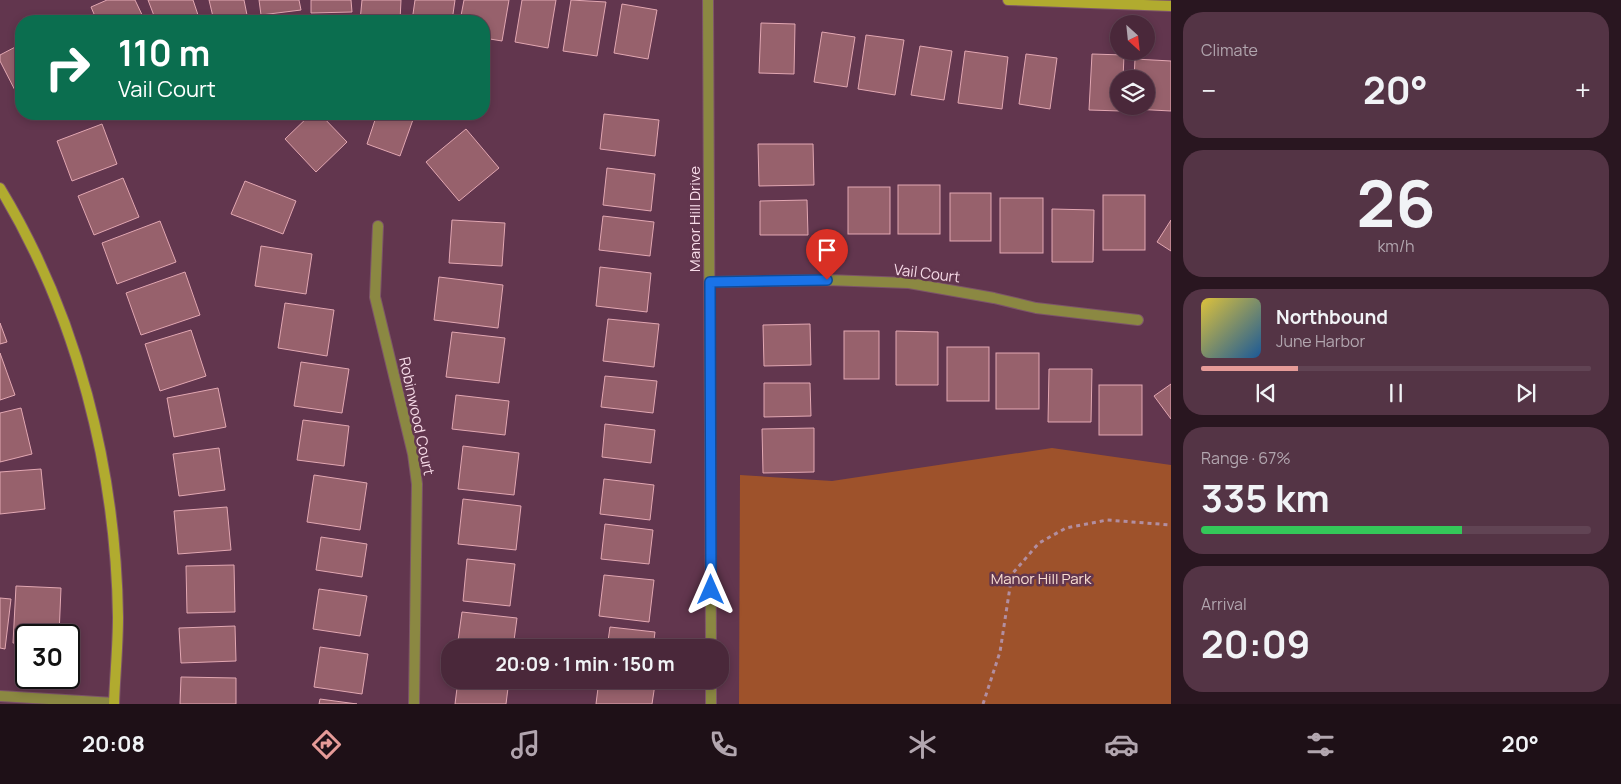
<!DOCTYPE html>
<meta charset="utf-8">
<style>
body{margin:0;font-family:Manrope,sans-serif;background:#543445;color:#f1f3f6;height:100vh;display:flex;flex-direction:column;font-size:19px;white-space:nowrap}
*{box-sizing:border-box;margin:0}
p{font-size:16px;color:#b2a6af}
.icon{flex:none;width:28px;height:28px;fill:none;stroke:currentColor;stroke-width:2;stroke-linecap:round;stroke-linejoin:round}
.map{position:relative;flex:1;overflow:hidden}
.details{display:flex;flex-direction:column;gap:12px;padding:12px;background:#291620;width:450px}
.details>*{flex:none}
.top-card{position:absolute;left:15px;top:15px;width:475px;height:105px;border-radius:20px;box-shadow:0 2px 8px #0003,0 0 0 1px #614454;background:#0b6e4f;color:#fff;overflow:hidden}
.needle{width:32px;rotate:153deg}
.buttons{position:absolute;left:1110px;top:15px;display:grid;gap:10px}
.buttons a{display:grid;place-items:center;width:45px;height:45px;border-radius:50%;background:#4a283a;box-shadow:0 2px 8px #0003,0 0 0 1px #614454;font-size:25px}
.speed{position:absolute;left:15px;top:624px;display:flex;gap:10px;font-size:25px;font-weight:700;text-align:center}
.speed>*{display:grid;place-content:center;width:65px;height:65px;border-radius:50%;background:#4a283a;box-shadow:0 2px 8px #0003,0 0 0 1px #614454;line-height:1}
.speed .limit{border:2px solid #111;border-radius:8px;background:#fff;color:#111}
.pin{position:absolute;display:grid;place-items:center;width:42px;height:42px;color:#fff;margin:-51px -21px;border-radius:50% 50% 50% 0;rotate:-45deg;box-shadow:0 0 5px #0007}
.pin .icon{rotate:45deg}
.me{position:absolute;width:55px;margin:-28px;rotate:0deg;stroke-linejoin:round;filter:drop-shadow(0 0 4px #0008)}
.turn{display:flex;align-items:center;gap:18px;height:105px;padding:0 20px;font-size:22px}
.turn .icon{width:65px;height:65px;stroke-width:2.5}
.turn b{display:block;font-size:35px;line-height:42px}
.big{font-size:38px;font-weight:700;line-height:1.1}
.details .widget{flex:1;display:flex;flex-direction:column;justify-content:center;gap:8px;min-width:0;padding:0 18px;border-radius:20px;background:#543445}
.details .dial{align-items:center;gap:0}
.dial b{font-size:65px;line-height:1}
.song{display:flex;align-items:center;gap:15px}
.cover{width:60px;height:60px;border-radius:8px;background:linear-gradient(135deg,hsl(50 70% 55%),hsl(210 70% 35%))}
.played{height:5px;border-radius:2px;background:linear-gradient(90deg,#e69b98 25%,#614454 25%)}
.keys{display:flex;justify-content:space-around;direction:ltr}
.heat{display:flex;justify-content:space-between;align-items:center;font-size:28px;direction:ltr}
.charge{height:8px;border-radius:4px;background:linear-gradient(90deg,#34c759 67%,#614454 0)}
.trip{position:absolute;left:441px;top:639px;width:288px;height:50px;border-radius:20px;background:#4a283a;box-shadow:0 2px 8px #0003,0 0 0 1px #614454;font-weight:700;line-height:50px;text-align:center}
.dock{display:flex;height:80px;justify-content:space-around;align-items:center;background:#1e1017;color:#b2a6af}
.dock .icon{width:35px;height:35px}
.dock .active{color:#e69b98}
.dock b{font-size:22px;color:#f1f3f6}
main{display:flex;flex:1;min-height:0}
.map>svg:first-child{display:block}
.green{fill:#9e522b}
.building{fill:#97616c;stroke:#e2a7b2}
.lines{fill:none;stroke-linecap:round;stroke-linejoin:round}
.street-casing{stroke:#7d546a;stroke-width:12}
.secondary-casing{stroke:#7d546a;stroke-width:12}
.path{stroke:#b28ea0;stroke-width:3;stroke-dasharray:4 4;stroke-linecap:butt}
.street{stroke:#8b8842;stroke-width:10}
.secondary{stroke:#b1ab2f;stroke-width:10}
.route-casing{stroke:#114b97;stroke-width:12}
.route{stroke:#1a73e8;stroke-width:9}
.labels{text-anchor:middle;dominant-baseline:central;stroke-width:5;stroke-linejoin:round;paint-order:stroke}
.street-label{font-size:15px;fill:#f7dbe8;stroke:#62364e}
.park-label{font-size:15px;fill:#f8ddd0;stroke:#62364e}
</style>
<main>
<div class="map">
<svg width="1171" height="704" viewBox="0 0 1171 704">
<rect width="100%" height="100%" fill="#62364e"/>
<polygon class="green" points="1052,448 1171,465 1171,704 739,704 740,475 832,481"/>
<g class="building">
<polygon points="107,0 135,0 145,21 97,21 91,7"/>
<polygon points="148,0 193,0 200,21 156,21"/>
<polygon points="209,0 244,0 248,20 214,21"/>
<polygon points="259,0 299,0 301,10 261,15"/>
<polygon points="311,0 351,0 352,12 311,13"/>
<polygon points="362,0 401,0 400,21 360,21"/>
<polygon points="415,0 455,0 452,21 412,21"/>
<polygon points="464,0 509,0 502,41 484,38 484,21 460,21"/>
<polygon points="522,0 556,0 548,48 515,42"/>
<polygon points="571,0 606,2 597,56 563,51"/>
<polygon points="622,4 657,10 648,59 614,53"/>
<polygon points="761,23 795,24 794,74 759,73"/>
<polygon points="822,32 855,37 847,87 814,82"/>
<polygon points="866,35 904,40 895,95 858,89"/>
<polygon points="21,44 21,102 0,61 0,55"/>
<polygon points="920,46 952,51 944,100 911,95"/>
<polygon points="965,51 1008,57 1002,109 958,103"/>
<polygon points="1026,54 1057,58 1050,109 1019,104"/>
<polygon points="1092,54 1124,55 1123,79 1119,79 1119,106 1121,106 1121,111 1089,110"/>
<polygon points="1135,59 1171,61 1171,111 1133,109 1133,106 1146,106 1146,79 1134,79"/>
<polygon points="311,114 320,114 347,142 316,172 285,139"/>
<polygon points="377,114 415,114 400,156 367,144"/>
<polygon points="604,114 659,120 655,156 600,149"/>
<polygon points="102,124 117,164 72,181 57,141"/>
<polygon points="466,129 499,168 459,201 426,162"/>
<polygon points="758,144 813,144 814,185 759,186"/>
<polygon points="607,168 655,174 651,211 603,205"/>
<polygon points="123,178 139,217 94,235 78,196"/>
<polygon points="245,181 296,201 283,234 231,214"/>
<rect x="898" y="185" width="42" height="49"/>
<rect x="848" y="187" width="42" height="47"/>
<rect x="950" y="193" width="41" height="48"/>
<rect x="1103" y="195" width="42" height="55"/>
<rect x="1000" y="198" width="43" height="55"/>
<polygon points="807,200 808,235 760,235 760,201"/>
<polygon points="1052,209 1094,210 1093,262 1052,262"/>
<polygon points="603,216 654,222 650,256 599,250"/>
<polygon points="452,220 505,223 502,266 449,263"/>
<polygon points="1171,220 1171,251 1157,242"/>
<polygon points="160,221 176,262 117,284 102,243"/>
<polygon points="261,246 312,254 306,294 255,286"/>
<polygon points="600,267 651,273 647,312 596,306"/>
<polygon points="185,272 200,315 141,335 126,293"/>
<polygon points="439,277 503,285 498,328 434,320"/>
<polygon points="285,303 334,310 327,356 278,348"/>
<polygon points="608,319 659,324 654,367 603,361"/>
<polygon points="0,323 7,342 0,344"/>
<polygon points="810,324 811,365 764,366 763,325"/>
<polygon points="191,330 206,376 160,391 145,344"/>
<rect x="844" y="331" width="35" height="48"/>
<polygon points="896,331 938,332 938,385 896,385"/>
<polygon points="452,332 505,338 499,383 446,377"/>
<rect x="947" y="347" width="42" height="54"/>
<polygon points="0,353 15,395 0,400"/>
<rect x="996" y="353" width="43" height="56"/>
<polygon points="301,362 349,369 342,413 294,406"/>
<polygon points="1049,369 1092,369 1091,422 1048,422"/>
<polygon points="605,376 657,381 653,413 601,407"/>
<polygon points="764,383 810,383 811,416 764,417"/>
<polygon points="1171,384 1171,419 1154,396"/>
<rect x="1099" y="385" width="43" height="50"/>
<polygon points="218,388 226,427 174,437 167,398"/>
<polygon points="456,395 509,401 505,435 452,429"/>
<polygon points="21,408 32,454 0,462 0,413"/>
<polygon points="303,420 349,426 344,466 297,460"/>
<polygon points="605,424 655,430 651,463 602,457"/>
<polygon points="814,428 814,472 763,473 762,429"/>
<polygon points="463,446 519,453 514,495 458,489"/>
<polygon points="219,448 225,490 179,496 173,454"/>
<polygon points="41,469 45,509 0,514 0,472"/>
<polygon points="314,475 367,483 360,530 307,522"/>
<polygon points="604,479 654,485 650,520 600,514"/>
<polygon points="463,499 521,506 516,550 458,544"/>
<polygon points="227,507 231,550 178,554 174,511"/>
<polygon points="605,524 653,530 649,564 601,559"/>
<polygon points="321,537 367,544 362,577 316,570"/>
<polygon points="467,559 515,564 510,606 463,601"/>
<polygon points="234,565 235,612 187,613 186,566"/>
<polygon points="604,575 654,580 649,622 599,616"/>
<polygon points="16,586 61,588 59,635 26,635 26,644 13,643"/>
<polygon points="319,589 367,596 360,636 313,629"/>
<polygon points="0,598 11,599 5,649 0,648"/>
<polygon points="462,612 517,618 513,648 457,648"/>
<polygon points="235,626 236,661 181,663 179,628"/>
<polygon points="610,627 655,632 653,648 607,648"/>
<polygon points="320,647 368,654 362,694 314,687"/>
<polygon points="181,677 236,678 236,704 180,704"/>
<polygon points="458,680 509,680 506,704 455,704"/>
<polygon points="599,680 655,684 652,704 596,704"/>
<polygon points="320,699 357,704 319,704"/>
</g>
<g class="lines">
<defs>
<g id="street">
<polyline points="708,0 711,648"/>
<polyline points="378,226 375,297 413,454 417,484 414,704"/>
<polyline points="710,282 827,280 909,283 994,298 1036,308 1138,320"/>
<polyline points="711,680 711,704"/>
<polyline points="0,696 114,703"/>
</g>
<g id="secondary">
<polyline points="1008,0 1171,6"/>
<path d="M 0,188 C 77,315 116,469 118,617 C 118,646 115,675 114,704"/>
</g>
</defs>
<use href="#street" class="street-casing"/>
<use href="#secondary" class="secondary-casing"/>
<polyline class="path" points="983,704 1000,652 1012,574 1039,543 1066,528 1107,520 1171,525"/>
<use href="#street" class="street"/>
<use href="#secondary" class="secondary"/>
</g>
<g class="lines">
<defs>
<polyline id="route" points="711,590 710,282 827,280"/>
</defs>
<use href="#route" class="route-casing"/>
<use href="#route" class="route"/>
</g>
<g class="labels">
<g class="street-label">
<text transform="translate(694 219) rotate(-90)">Manor Hill Drive</text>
<text transform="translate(927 273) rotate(7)">Vail Court</text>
<text transform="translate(417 416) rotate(78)">Robinwood Court</text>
</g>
<g class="park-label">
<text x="1041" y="578">Manor Hill Park</text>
</g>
</g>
</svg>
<div class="buttons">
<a><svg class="needle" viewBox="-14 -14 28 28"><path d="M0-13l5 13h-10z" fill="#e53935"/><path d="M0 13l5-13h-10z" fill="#b2a6af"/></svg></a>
<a><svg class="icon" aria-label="layers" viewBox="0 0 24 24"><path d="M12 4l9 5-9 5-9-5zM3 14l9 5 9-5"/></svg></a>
</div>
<div class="speed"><div class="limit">30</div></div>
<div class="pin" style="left:827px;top:280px;background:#d93025"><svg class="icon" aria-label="arrive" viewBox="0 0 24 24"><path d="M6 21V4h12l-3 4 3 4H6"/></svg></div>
<svg class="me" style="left:711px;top:590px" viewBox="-20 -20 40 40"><path d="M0-17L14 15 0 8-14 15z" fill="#1a73e8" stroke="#fff" stroke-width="4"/></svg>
<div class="trip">20:09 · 1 min · 150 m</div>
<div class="top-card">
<div class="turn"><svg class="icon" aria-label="right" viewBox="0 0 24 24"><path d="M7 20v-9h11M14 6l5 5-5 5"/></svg><div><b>110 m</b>Vail Court</div></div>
</div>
</div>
<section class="details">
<div class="widget"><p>Climate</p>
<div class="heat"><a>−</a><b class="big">20°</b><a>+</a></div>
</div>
<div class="widget dial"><b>26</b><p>km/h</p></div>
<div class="widget">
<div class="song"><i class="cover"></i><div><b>Northbound</b><p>June Harbor</p></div></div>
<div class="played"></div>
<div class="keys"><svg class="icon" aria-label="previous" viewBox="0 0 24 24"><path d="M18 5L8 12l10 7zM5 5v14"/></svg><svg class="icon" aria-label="pause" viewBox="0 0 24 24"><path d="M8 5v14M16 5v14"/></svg><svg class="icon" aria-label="next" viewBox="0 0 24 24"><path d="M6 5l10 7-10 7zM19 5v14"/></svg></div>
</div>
<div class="widget"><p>Range · 67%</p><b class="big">335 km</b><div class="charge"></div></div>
<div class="widget"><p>Arrival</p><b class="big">20:09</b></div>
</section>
</main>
<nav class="dock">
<b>20:08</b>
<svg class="icon active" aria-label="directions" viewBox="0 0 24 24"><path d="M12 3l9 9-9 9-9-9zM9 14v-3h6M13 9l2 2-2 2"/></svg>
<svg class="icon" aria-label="music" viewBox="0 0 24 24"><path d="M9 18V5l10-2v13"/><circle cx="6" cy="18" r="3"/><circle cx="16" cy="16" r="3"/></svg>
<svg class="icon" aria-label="phone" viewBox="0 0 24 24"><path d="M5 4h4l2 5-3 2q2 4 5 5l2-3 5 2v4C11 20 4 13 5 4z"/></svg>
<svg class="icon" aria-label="climate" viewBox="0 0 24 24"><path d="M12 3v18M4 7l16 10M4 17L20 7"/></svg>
<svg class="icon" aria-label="car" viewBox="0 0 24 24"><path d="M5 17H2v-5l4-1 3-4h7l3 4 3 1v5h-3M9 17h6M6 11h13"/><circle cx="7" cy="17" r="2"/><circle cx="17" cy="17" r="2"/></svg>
<svg class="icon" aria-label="filters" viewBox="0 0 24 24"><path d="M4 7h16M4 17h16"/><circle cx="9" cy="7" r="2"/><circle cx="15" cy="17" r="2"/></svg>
<b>20°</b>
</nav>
